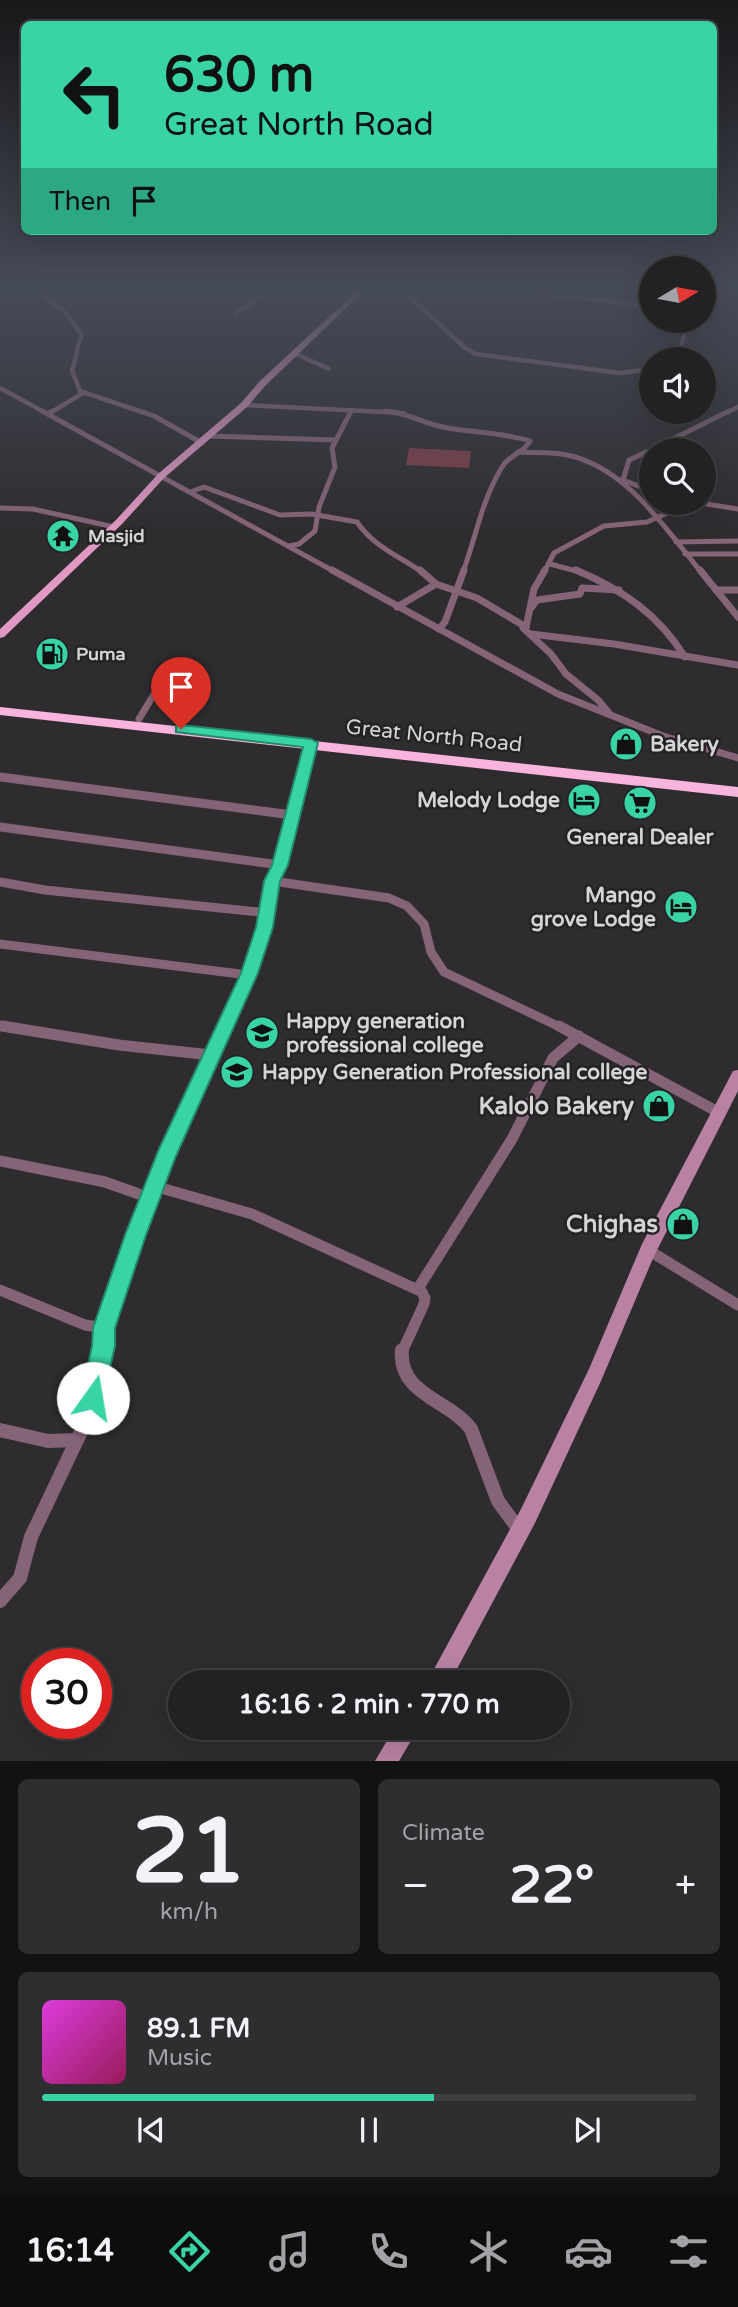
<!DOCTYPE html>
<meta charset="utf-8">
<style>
body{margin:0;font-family:"Varela Round",sans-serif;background:#2e2e30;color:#f1f3f6;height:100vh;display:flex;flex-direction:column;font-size:26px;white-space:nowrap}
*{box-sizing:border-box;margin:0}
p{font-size:23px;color:#a2a3a6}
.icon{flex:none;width:38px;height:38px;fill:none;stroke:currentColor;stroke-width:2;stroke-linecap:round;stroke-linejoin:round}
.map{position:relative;height:1761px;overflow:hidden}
.details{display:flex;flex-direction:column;gap:18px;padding:18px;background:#131213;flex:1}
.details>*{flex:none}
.banner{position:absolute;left:21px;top:21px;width:696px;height:214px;border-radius:10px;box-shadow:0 7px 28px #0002,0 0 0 2px #3f3e41;background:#38d4a6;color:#111;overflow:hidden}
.needle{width:46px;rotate:80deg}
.controls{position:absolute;left:639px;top:256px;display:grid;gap:14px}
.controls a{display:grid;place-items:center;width:77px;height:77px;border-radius:50%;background:#222123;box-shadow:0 7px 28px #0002,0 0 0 2px #3f3e41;font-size:35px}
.speed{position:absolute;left:21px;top:1648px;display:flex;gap:14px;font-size:35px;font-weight:700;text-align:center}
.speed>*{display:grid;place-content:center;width:91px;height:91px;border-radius:50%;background:#222123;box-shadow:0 7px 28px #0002,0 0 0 2px #3f3e41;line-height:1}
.speed .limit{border:10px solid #d22;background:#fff;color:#111}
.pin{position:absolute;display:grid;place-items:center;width:60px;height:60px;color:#fff;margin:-72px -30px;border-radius:50% 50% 50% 0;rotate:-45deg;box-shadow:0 0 7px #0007}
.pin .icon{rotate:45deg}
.me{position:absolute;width:77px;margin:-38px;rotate:13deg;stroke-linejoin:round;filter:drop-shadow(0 0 5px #0008)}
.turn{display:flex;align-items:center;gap:24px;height:147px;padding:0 28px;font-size:32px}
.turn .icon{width:91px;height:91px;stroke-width:2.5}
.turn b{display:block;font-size:49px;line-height:60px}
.then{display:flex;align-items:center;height:66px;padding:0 28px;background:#0003;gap:14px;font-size:26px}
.big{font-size:52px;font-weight:800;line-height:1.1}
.details .widget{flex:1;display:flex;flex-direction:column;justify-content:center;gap:10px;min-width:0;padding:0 24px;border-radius:10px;background:#2e2e30}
.details .dial{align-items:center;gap:0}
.dial b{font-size:91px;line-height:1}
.song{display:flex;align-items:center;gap:21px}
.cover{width:84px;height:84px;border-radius:10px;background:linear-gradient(135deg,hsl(300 70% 55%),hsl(330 70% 35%))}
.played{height:7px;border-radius:4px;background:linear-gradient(90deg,#38d4a6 60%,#3f3e41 60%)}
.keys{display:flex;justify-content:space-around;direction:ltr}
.heat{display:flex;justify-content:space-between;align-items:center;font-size:38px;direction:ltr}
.details .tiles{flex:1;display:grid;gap:18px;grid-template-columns:1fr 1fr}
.widget:last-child{grid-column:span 2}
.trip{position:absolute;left:168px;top:1670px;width:402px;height:70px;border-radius:35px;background:#222123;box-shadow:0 7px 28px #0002,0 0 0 2px #3f3e41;font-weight:800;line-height:70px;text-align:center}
.tabs{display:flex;height:112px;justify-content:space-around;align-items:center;background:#0e0d0e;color:#a2a3a6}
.tabs .icon{width:49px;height:49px}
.tabs .selected{color:#38d4a6}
.tabs b{font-size:32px;color:#f1f3f6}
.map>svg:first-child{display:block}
.green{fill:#7d3e48}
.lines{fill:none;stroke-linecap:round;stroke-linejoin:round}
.street-far5{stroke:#866478;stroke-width:4.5}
.street-far4{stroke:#866478;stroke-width:5}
.street-far3{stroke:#866478;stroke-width:7}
.street-far2{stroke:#866478;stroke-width:9}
.street-far1{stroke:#866478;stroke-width:11}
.street{stroke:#866478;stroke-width:14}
.secondary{fill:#b982a2;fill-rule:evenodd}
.primary{fill:#df99c3;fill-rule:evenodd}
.highway{fill:#f9b4dd;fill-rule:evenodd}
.route{fill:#38d4a6;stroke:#248a6c;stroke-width:2}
.labels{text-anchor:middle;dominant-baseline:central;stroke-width:5;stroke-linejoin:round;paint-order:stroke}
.far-poi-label{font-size:18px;font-weight:bold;fill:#d6d4d7;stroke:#242225;text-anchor:start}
.street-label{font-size:21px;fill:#d6d4d7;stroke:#242225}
.poi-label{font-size:21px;font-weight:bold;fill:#d6d4d7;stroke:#242225;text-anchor:start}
.near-poi-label{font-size:24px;font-weight:bold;fill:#d6d4d7;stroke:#242225;text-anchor:end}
</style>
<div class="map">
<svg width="738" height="1761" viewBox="0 0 738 1761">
<rect width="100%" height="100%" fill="#2e2c2f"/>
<polygon class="green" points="409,448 471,451 469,468 406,465"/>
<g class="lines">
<g class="street-far5">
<path d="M 36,287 L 45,298 L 63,310 L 82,335 C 76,347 77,358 72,370 L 80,391 L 145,413"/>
<polyline points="369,287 403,290 407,288"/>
<polyline points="480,287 651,306"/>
<polyline points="403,290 464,347 476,354 620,373 651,369"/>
<polyline points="235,313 279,287"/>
<polyline points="294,353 329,369"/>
<polyline points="677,359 689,320"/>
<polyline points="0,388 46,413"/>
<polyline points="244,405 404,413"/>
<polyline points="50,413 83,393"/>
<polyline points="350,413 352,410"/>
<polyline points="726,413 738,407"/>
</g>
<g class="street-far4">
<polyline points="42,411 335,572"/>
<polyline points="140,411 154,416 202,443"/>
<path d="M 385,411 C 406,412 422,423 443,427 C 472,433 501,432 530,441 C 524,453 509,455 502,467 C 481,502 477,534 463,572"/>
<polyline points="48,414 53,411"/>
<polyline points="208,436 336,440"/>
<polyline points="651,450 729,411"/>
<path d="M 518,452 C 534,453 552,452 567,455 C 626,467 665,528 701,572"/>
<polyline points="620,480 623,480 629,460 651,450"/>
<polyline points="623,480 651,491"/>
<path d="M 193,491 L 204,487 L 280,515 L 311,514 L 357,522 C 373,546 399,556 422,572"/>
<polyline points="694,502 738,509"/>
<polyline points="0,508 33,509 114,527"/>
<polyline points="676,542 738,541"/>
<polyline points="289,546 299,544 315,531 319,507 335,467 332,448 351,411"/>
<polyline points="685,554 738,554"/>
<polyline points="550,564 580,572"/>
<polyline points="544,572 554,553 604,526 647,522 672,511 684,502"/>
</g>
<g class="street-far3">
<polyline points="332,570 558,694 663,736 738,758"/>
<polyline points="420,570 436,584 477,598 526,627 523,628 551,654 566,674 598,700 609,713"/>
<path d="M 576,570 C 623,590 658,614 685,657"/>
<polyline points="700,570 738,617"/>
<polyline points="716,590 738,590"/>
<polyline points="397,607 436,584"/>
<polyline points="531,608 537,600 580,594 582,588 619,590"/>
<polyline points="526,627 534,589 545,570"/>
<polyline points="439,629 445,622 464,570"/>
<polyline points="531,634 614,644 738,665"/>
<polyline points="139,719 173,663"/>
<polyline points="303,773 311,743"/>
</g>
<g class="street-far2">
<polyline points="0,777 292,815"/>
<polyline points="0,827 280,865"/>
<polyline points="272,881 389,898 407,906 424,924 431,952 444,972 562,1028"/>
<polyline points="0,882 45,890 268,913"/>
<polyline points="0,944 248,975"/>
<polyline points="0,1026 13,1028"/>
<polyline points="224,1028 249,973 268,913 272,881 280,865 304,771"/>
</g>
<g class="street-far1">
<polyline points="2,1026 119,1045 211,1055"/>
<polyline points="559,1026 718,1112"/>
<polyline points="0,1161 105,1182 150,1198"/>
<polyline points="154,1186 252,1214 418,1290 419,1287 425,1298 424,1304 402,1352"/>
<polyline points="648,1250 738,1305"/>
<polyline points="419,1287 512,1139 553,1058 579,1036"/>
<polyline points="0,1290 85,1325 104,1328"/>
<path d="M 102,1352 C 105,1321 116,1293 125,1264 C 153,1182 189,1105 225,1026"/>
</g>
<g class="street">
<path d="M 402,1350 C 398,1395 450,1400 471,1429 L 498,1501 L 520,1531"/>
<path d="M 0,1430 L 48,1441 L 77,1440 C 92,1412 98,1381 102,1350"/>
<polyline points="0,1601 20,1578 31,1537 77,1440"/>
</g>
<g class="secondary">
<polygon points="738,1070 738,1091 654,1256 601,1381 535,1523 450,1682 427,1682 521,1509 589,1369 642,1244 733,1071"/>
<polygon points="395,1727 419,1727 399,1761 375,1761"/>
</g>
<polygon class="primary" points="361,287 368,287 265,386 247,407 164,478 122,524 4,637 0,638 0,629 116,520 158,474 241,403 259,382"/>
<polygon class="highway" points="0,707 738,787 738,797 0,715"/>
</g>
<linearGradient id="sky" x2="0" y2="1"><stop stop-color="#19181a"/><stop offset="0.54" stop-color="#464b58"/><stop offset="1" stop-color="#464b58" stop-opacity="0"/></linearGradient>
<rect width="738" height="534" fill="url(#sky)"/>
<polygon class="route" points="181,725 311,739 318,743 288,865 280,881 273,927 258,973 176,1156 146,1235 115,1328 115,1346 101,1407 93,1410 85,1407 81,1398 92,1346 93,1328 125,1235 159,1149 241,973 256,927 264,881 272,865 303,747 176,732 176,726"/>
<defs>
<symbol id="temple-disc" viewBox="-11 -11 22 22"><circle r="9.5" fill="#38d4a6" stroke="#242225"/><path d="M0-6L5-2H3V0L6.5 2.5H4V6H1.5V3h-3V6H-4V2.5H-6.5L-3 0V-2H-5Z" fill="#111"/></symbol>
<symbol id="fuel-disc" viewBox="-11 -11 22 22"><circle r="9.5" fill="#38d4a6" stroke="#242225"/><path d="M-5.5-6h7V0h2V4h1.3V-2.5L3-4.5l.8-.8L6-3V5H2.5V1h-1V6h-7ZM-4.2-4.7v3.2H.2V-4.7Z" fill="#111"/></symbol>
<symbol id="shop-disc" viewBox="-11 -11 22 22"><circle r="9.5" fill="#38d4a6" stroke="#242225"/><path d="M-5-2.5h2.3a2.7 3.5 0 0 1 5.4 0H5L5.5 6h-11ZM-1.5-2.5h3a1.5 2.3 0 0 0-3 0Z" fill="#111"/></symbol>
<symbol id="hotel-disc" viewBox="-11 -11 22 22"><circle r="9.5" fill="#38d4a6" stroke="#242225"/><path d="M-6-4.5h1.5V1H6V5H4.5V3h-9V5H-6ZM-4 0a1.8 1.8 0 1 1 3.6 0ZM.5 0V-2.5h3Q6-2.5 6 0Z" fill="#111"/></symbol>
<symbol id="supermarket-disc" viewBox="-11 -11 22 22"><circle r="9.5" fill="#38d4a6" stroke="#242225"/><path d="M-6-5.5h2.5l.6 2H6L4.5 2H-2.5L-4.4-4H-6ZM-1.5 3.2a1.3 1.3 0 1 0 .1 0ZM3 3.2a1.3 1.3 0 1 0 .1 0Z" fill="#111"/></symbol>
<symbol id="university-disc" viewBox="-11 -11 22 22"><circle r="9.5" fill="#38d4a6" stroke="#242225"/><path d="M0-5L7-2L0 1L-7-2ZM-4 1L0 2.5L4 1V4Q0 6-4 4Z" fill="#111"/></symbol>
</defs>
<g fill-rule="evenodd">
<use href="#temple-disc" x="44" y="517" width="38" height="38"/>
<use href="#fuel-disc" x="33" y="635" width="38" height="38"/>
<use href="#shop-disc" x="607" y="725" width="38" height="38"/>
<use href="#hotel-disc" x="565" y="781" width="38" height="38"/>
<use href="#supermarket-disc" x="621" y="784" width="38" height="38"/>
<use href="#hotel-disc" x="662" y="888" width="38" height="38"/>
<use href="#university-disc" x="243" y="1014" width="38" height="38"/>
<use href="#university-disc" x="218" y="1053" width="38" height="38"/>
<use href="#shop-disc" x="640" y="1087" width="38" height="38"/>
<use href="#shop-disc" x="664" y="1205" width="38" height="38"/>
</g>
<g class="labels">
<g class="far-poi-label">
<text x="88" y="536">Masjid</text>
<text x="76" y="654">Puma</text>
</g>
<g class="street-label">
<text transform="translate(434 736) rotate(6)">Great North Road</text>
</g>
<g class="poi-label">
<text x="650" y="744">Bakery</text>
<text x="560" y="800" text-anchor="end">Melody Lodge</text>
<text x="640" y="837" text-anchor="middle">General Dealer</text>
<text x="656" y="895" text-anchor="end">Mango<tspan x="656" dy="24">grove Lodge</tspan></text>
<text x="286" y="1021">Happy generation<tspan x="286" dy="24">professional college</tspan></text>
<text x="262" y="1072">Happy Generation Professional college</text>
</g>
<g class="near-poi-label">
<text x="634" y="1106">Kalolo Bakery</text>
<text x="658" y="1224">Chighas</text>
</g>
</g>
</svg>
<div class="controls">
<a><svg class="needle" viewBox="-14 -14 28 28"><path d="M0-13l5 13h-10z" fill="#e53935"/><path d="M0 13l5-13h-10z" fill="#a2a3a6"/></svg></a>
<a><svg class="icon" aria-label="sound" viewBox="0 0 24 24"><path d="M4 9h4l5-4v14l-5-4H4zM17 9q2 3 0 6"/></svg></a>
<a><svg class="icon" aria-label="search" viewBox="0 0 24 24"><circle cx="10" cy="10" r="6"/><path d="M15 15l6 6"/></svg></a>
</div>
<div class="speed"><div class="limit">30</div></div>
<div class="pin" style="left:181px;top:729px;background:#d93025"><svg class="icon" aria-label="arrive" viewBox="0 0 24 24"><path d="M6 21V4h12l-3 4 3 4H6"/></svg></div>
<svg class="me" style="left:93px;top:1398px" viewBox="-20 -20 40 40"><circle r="19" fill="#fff"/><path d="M0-13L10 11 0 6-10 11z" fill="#38d4a6"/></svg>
<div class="trip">16:16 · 2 min · 770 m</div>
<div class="banner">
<div class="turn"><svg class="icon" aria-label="left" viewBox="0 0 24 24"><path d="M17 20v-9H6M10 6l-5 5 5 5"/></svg><div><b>630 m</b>Great North Road</div></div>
<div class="then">Then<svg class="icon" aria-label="arrive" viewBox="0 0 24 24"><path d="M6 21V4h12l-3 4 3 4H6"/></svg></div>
</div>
</div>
<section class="details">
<div class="tiles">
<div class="widget dial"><b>21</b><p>km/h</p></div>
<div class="widget"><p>Climate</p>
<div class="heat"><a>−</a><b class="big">22°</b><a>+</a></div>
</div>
<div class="widget">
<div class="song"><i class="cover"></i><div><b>89.1 FM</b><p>Music</p></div></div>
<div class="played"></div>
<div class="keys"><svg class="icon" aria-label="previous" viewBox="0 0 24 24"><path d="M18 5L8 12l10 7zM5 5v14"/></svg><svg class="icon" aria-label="pause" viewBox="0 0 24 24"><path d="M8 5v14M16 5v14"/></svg><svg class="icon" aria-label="next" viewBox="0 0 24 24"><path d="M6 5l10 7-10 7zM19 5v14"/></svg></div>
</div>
</div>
</section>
<nav class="tabs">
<b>16:14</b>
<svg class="icon selected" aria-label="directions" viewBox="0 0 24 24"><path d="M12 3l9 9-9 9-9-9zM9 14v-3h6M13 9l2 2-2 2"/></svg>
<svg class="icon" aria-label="music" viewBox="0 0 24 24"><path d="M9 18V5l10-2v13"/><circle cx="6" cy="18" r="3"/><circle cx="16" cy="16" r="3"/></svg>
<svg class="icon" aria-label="phone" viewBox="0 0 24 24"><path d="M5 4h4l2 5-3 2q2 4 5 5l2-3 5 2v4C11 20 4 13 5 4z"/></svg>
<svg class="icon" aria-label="climate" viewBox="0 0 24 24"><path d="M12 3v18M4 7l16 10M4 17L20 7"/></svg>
<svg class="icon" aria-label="car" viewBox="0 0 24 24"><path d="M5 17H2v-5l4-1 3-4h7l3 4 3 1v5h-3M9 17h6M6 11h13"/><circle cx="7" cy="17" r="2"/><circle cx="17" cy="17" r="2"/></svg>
<svg class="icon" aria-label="filters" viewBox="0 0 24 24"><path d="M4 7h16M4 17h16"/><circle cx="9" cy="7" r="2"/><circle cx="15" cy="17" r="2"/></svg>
</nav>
